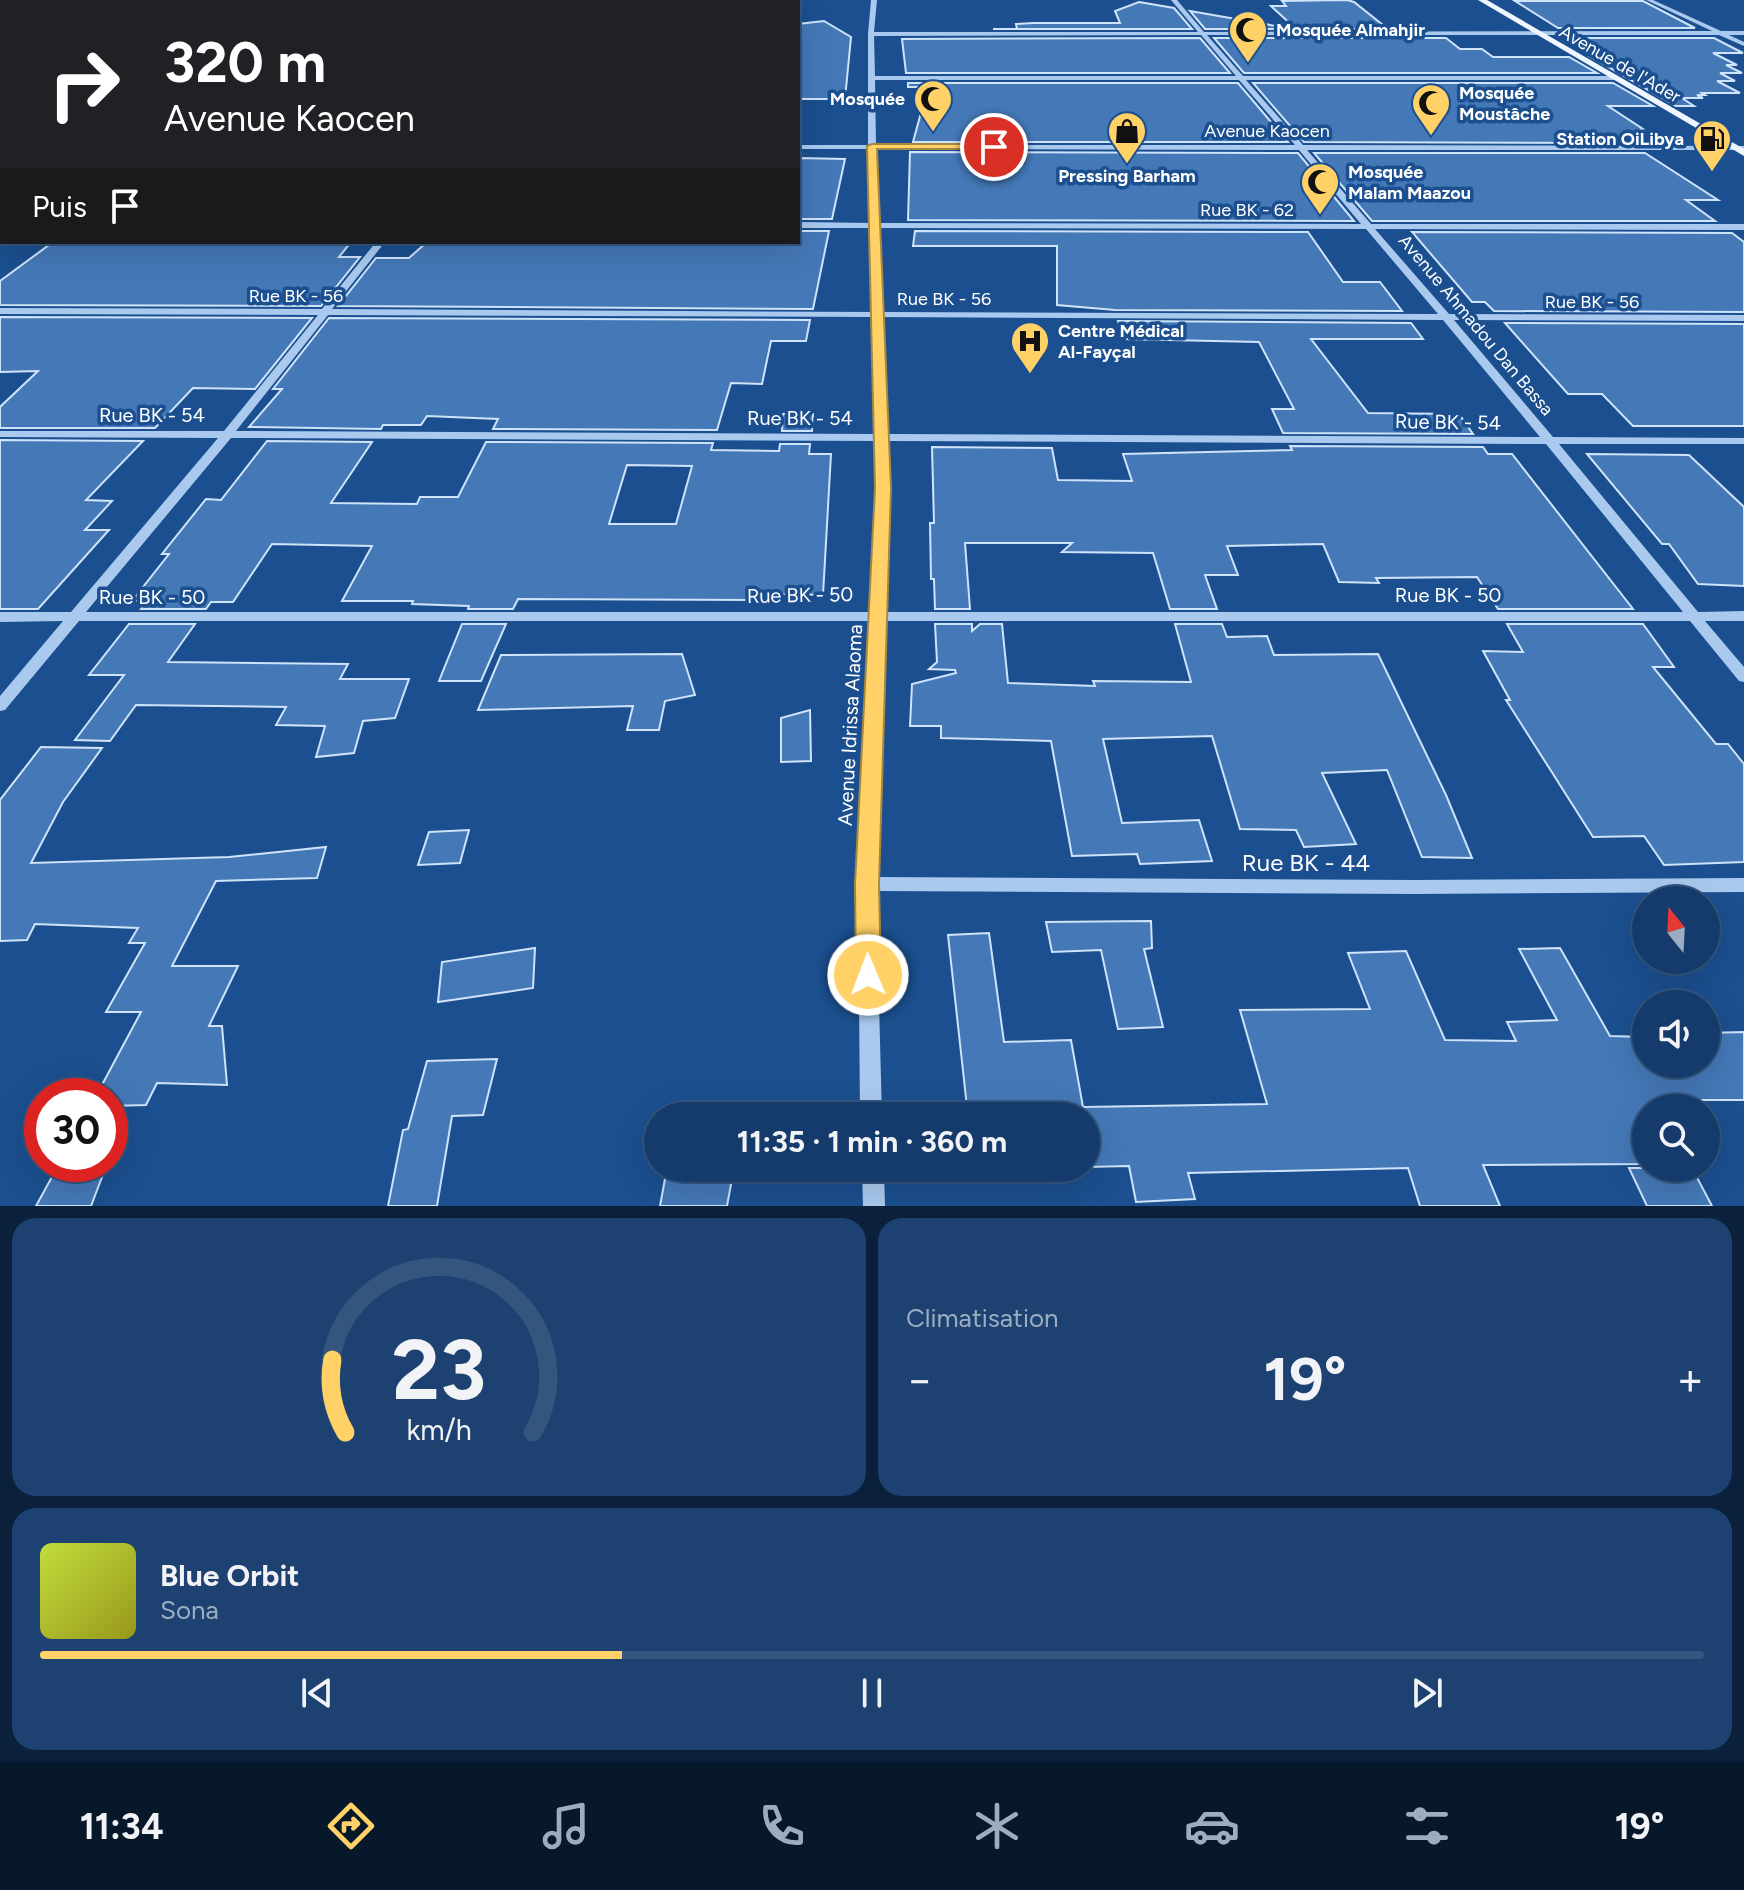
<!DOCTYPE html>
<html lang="fr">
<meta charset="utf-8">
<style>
body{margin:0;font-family:Figtree,sans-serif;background:#1d4271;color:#f1f3f6;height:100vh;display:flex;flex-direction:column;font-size:30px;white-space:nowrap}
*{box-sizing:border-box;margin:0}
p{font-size:26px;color:#9dadc1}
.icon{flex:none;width:44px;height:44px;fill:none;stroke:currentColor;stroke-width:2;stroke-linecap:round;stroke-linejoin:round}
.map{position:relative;height:1206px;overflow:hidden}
.side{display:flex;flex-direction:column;gap:12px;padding:12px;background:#0b203b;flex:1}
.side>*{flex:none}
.hud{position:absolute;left:0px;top:0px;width:800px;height:244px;box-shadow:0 8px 32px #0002,0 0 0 2px #33557e;background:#202124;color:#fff;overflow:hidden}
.needle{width:52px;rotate:342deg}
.buttons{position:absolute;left:1632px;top:886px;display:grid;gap:16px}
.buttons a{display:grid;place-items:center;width:88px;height:88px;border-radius:50%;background:#143b6b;box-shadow:0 8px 32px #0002,0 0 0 2px #33557e;font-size:40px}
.speed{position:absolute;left:24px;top:1078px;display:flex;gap:16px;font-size:40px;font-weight:700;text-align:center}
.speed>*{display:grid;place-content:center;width:104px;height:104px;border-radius:50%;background:#143b6b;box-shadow:0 8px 32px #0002,0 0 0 2px #33557e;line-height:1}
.speed .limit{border:12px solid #d22;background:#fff;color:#111}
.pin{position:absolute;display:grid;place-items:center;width:68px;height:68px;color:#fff;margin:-34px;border:4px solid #fff;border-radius:50%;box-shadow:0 2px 8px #0007}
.me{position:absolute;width:88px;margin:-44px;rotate:359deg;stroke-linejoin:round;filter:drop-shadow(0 0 6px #0008)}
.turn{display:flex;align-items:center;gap:28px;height:168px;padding:0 32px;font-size:36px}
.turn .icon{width:104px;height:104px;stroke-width:2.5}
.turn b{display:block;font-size:56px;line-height:68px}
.then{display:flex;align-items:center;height:76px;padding:0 32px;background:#0003;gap:16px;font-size:30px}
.big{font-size:60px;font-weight:700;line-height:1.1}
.side .tile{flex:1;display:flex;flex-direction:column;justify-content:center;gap:12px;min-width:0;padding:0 28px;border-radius:24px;background:#1d4271}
.side .dial{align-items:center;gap:0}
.dial svg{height:208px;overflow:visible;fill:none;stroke:#33557e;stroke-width:7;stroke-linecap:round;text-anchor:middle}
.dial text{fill:#f1f3f6;stroke:none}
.song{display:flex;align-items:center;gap:24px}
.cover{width:96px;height:96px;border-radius:12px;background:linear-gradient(135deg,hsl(70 70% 55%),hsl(60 70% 35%))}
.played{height:8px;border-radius:4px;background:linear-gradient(90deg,#ffd166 35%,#33557e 35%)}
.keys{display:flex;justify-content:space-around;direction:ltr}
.heat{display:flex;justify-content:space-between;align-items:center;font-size:44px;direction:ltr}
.side .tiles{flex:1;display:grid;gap:12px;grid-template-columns:1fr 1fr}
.tile:last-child{grid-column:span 2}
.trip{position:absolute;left:644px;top:1102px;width:456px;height:80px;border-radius:40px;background:#143b6b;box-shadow:0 8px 32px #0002,0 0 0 2px #33557e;font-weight:700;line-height:80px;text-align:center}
.dock{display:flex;height:128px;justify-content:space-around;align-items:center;background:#08182b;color:#9dadc1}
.dock .icon{width:56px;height:56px}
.dock .current{color:#ffd166}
.dock b{font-size:36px;color:#f1f3f6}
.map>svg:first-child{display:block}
.building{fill:#4478b7;stroke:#cfe3fa;stroke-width:2;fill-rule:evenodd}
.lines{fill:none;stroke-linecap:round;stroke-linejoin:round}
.path{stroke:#a9c9ee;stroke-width:2;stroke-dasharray:2 3;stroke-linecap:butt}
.minor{fill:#a9c9ee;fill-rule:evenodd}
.major{fill:#f0f6ff;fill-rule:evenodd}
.route{fill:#ffd166;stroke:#a68842;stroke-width:2}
.labels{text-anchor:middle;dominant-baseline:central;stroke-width:7;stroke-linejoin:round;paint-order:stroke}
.far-poi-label{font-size:18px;font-weight:bold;fill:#fff;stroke:#1b4f8f;text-anchor:start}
.far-street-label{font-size:18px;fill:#fff;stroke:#1b4f8f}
.street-label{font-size:20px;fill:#fff;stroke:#1b4f8f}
.near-street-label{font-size:24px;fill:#fff;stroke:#1b4f8f}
</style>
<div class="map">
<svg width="1744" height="1206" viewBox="0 0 1744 1206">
<rect width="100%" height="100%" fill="#1b4f8f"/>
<g class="building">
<polygon points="1347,0 1354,2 1388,29 1296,29 1271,6 1286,6 1282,1"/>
<polygon points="1515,1 1643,1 1695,28 1558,28"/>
<polygon points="1139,2 1174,8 1192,29 993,29 1017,29 1016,24 1034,23 1120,23 1115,11"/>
<polygon points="1190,11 1293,29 1205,29"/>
<polygon points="824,21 851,37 845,99 798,99 798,24"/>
<polygon points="1200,38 1230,73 906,73 902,39"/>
<polygon points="1214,38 1446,38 1460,49 1482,49 1493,57 1569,57 1597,73 1244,73"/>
<polygon points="1574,38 1714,38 1743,53 1713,53 1737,65 1726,65 1742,73 1720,73 1735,81 1717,81 1740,93 1702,93 1705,95 1697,95 1703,98 1682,98 1694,106 1676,106 1591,57 1603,57"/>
<polygon points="908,83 1238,83 1288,142 913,142 928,87 908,87"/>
<polygon points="1253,83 1613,83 1653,106 1608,106 1643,129 1621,137 1629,143 1304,142"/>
<polygon points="910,152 1298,153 1354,221 908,220"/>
<polygon points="1314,153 1645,153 1718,200 1686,200 1715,221 1372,221"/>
<polygon points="798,158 845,159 832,219 798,219"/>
<polygon points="798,231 829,231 813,309 338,306 376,258 409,258 427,242 798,242"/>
<polygon points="915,231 1308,232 1343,282 1380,282 1402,311 1115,310 1057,305 1057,246 913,246"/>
<polygon points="1412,232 1732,233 1744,242 1744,312 1494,311 1485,302 1472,302"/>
<polygon points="53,242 351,242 339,257 360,257 321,306 0,305 0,281"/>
<polygon points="0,317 312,318 255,389 193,388 155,428 0,428 0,407 38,371 0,372"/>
<polygon points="329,318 810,320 806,341 771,341 762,384 731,383 717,430 493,429 498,419 427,416 421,425 383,425 381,429 249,427 282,389 273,389"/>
<polygon points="1118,321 1411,323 1423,339 1311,339 1368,413 1459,414 1473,434 1283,433 1272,409 1294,409 1259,342 1123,339"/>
<polygon points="1505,323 1744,324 1744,426 1633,426 1602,394 1568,394"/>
<polygon points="783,414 813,414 812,431 782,431"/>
<polygon points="0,440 143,441 86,500 112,501 85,530 109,530 38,609 0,609"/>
<path d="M 267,441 L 372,442 L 331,503 L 417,504 L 420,497 L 458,497 L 486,442 L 713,443 L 711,450 L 779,451 L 780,444 L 810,444 L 809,454 L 831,454 L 823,595 L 756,593 L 755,600 L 518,599 L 513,609 L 468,609 L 469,606 L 412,604 L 413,601 L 342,601 L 372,546 L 272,544 L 233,602 L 211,602 L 206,609 L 141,609 L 147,601 L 132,601 L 169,554 L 162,554 L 206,499 L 221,500 ZM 627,465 L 692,466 L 676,524 L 609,524 Z"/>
<polygon points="1290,446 1483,447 1488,454 1512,454 1633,609 1498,609 1477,577 1376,578 1379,583 1339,582 1323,544 1227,546 1238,575 1205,575 1217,609 1170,609 1153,553 1062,552 1072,543 965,543 970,609 935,609 934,579 931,579 930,523 934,523 932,447 1052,448 1058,480 1132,481 1123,454 1292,450"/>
<polygon points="1587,454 1689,455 1744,507 1744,586 1698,584 1669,544 1662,544"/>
<polygon points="129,624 195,624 168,662 348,664 340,679 409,679 395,718 363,721 354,753 316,757 325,726 276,725 286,707 136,705 110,741 75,740 124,675 89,675"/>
<polygon points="462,624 506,624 481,681 439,681"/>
<polygon points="935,624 972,624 972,631 980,624 1002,624 1008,683 1095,686 1093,681 1191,682 1175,624 1222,624 1227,637 1267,636 1274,655 1378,654 1446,795 1472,858 1422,857 1387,770 1322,773 1356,844 1304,847 1296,830 1240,829 1212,736 1103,739 1122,823 1199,820 1212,861 1140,864 1137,854 1072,856 1051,741 941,738 941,726 910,726 912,684 956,673 955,670 929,669 937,662"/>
<polygon points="1507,624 1643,624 1674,667 1653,667 1716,744 1728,744 1744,764 1744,862 1664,865 1644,836 1593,837 1506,700 1510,700 1483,651 1523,652"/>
<polygon points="682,654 695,695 665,701 659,730 627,730 633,706 478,710 501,655"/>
<polygon points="810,710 811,761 781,762 781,718"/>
<polygon points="41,747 102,748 63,802 31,863 229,857 326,847 317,878 216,881 172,966 238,966 209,1026 222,1026 227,1085 157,1083 146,1105 110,1106 110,1096 96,1096 141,1012 106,1012 145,943 129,943 138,928 35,924 27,940 0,941 0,800"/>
<polygon points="469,830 460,863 418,865 429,832"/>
<polygon points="1151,921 1152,948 1144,949 1163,1027 1118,1029 1101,950 1052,952 1046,922"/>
<polygon points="989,933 1004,1042 1071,1040 1083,1107 1267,1104 1240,1010 1370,1009 1348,953 1406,951 1445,1040 1516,1041 1507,1022 1557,1020 1519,949 1560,948 1610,1036 1646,1037 1646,1064 1706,1064 1706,1033 1744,1032 1744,1100 1657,1100 1662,1108 1646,1108 1646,1164 1483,1165 1500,1206 1420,1206 1408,1168 1188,1173 1195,1199 1136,1202 1129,1166 1086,1167 1086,1116 1005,1116 1004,1105 967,1107 948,935"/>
<polygon points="535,948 533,988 438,1002 442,962"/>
<polygon points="497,1059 483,1115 452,1116 437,1206 388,1206 403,1130 408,1129 427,1061"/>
<polygon points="59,1164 107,1164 91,1206 36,1206"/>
<polygon points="667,1168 734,1168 727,1206 660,1206"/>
<polygon points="1629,1168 1692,1168 1712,1206 1647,1206"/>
</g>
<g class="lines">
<polyline class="path" points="370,0 375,2"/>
<g class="minor">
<polygon points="438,0 445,0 436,2"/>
<path d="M 871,0 L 877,0 L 874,32 L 1198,32 L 1171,0 L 1177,0 L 1204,32 L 1712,31 L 1646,0 L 1653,0 L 1721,31 L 1744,31 L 1744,35 L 1729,35 L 1744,42 L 1744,46 L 1719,35 L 1207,35 L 1243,76 L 1613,76 L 1616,78 L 1613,80 L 1246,80 L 1303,145 L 1744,146 L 1744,150 L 1307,150 L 1371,224 L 1744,224 L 1744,230 L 1375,229 L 1449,314 L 1744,315 L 1744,321 L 1454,320 L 1553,437 L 1744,438 L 1744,444 L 1559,444 L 1698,612 L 1744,611 L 1744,621 L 1705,621 L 1744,667 L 1744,682 L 1739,681 L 1690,621 L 886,621 L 876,877 L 1415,880 L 1744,878 L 1744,892 L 1415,894 L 876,891 L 882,1116 L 860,1116 L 858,884 L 872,621 L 79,621 L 5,710 L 0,711 L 0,696 L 63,621 L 0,622 L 0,612 L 71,612 L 218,438 L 0,437 L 0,431 L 224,431 L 318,315 L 0,314 L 0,308 L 322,309 L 376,242 L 385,242 L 332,309 L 873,312 L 872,228 L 798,228 L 798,222 L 872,223 L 868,149 L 798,149 L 798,145 L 868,145 L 868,34 ZM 1201,35 L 1236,76 L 875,76 L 874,36 ZM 875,80 L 1239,80 L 1295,145 L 876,145 ZM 876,149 L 1299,150 L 1361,224 L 880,223 ZM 880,228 L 1366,229 L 1438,314 L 882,312 ZM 328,315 L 873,317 L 872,366 L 877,434 L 236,431 ZM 882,317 L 1443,320 L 1540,437 L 889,434 L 882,366 ZM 231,438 L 877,441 L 872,612 L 86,612 ZM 889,441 L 1546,444 L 1683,612 L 886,612 Z"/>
<rect x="0" y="20" width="2" height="4"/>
<rect x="0" y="77" width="2" height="4"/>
<rect x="0" y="148" width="2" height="4"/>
<rect x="0" y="220" width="2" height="6"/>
<polygon points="862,1168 884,1168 885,1206 863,1206"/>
</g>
<polygon class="major" points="1478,0 1487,0 1744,149 1744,156"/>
</g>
<polygon class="route" points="872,144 994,144 999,147 994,149 877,149 891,488 879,884 881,975 877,982 868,986 859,982 856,975 855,884 875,488 867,146"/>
<defs>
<symbol id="mosque-pin" viewBox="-11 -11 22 30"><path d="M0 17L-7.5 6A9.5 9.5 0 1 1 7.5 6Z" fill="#ffd166" stroke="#1b4f8f"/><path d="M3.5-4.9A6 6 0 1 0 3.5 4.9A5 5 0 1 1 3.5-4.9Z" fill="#111"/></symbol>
<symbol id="shop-pin" viewBox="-11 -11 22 30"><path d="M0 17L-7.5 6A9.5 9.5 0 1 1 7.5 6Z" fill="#ffd166" stroke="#1b4f8f"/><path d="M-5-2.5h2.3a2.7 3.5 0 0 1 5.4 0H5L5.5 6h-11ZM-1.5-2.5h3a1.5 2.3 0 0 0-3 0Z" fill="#111"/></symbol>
<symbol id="fuel-pin" viewBox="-11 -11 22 30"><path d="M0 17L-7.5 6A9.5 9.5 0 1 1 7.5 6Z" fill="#ffd166" stroke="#1b4f8f"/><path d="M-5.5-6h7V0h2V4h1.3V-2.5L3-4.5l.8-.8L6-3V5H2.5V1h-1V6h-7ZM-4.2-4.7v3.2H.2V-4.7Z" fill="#111"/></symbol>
<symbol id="hospital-pin" viewBox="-11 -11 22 30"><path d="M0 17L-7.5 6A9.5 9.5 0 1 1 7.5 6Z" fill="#ffd166" stroke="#1b4f8f"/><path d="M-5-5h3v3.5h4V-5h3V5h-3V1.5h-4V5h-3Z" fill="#111"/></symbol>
</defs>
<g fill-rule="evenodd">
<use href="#mosque-pin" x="1226" y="8" width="44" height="60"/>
<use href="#mosque-pin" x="911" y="77" width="44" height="60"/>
<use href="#mosque-pin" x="1409" y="81" width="44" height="60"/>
<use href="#shop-pin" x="1105" y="109" width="44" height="60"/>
<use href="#fuel-pin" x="1690" y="117" width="44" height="60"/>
<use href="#mosque-pin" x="1298" y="160" width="44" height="60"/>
<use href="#hospital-pin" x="1008" y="319" width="44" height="60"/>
</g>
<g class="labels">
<g class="far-poi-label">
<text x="1276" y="30">Mosquée Almahjir</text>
<text x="1459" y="93">Mosquée<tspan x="1459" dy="21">Moustâche</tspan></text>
<text x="905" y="99" text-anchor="end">Mosquée</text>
<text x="1684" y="139" text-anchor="end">Station OiLibya</text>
<text x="1348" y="172">Mosquée<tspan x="1348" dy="21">Malam Maazou</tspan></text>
<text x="1127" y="176" text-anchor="middle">Pressing Barham</text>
<text x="1058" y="331">Centre Médical<tspan x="1058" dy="21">Al-Fayçal</tspan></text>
</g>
<g class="far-street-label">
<text transform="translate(1620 64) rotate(30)">Avenue de l'Ader</text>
<text x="1267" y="131">Avenue Kaocen</text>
<text x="1247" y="210">Rue BK - 62</text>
<text x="296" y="296">Rue BK - 56</text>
<text x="944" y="299">Rue BK - 56</text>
<text x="1592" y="302">Rue BK - 56</text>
<text transform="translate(1476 325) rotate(50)">Avenue Ahmadou Dan Bassa</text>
</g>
<g class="street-label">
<text x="152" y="415">Rue BK - 54</text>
<text x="800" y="418">Rue BK - 54</text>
<text transform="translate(1448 422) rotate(1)">Rue BK - 54</text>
<text transform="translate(800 595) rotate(-1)">Rue BK - 50</text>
<text x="1448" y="595">Rue BK - 50</text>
<text x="152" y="597">Rue BK - 50</text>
<text transform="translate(850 725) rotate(-87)">Avenue Idrissa Alaoma</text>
</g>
<g class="near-street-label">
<text x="1306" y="862">Rue BK - 44</text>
</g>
</g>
</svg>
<div class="buttons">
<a><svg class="needle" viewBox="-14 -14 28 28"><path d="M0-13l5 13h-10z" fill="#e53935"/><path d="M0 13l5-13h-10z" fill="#9dadc1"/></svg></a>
<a><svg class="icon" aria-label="sound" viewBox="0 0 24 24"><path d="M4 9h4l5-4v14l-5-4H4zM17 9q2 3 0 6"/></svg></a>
<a><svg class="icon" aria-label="search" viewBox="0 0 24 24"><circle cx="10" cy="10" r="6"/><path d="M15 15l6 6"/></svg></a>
</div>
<div class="speed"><div class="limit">30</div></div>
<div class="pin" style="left:994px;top:147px;background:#d93025"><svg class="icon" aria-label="arrive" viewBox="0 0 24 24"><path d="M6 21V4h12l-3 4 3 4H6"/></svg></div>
<svg class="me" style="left:868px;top:975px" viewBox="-20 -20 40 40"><circle r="17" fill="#ffd166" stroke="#fff" stroke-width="3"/><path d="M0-11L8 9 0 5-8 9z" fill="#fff"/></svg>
<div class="trip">11:35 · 1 min · 360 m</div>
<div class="hud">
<div class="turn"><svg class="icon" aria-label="right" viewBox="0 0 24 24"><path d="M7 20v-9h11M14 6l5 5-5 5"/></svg><div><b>320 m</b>Avenue Kaocen</div></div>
<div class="then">Puis<svg class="icon" aria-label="arrive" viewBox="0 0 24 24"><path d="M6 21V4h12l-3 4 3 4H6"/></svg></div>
</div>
</div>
<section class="side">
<div class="tiles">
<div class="tile dial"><svg viewBox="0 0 100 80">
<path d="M14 69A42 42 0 1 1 86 69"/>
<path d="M14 69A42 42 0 0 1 9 41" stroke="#ffd166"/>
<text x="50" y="56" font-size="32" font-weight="700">23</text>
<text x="50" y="72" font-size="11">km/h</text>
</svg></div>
<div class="tile"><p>Climatisation</p>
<div class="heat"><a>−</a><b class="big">19°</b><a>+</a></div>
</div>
<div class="tile">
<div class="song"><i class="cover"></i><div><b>Blue Orbit</b><p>Sona</p></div></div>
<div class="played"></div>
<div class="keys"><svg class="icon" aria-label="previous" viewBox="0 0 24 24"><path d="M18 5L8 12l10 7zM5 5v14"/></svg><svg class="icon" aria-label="pause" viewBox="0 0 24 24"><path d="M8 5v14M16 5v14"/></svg><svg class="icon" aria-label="next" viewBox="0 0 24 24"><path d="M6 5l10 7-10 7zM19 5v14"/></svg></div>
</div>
</div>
</section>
<nav class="dock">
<b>11:34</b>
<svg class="icon current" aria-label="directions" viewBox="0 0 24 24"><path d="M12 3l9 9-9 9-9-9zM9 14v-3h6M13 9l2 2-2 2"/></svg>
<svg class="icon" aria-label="music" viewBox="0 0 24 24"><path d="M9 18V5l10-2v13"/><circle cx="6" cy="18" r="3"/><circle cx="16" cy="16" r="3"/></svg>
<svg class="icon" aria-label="phone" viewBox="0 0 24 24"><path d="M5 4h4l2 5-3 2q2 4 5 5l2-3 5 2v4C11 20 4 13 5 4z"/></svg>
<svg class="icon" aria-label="climate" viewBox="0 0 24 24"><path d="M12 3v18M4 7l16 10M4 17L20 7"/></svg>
<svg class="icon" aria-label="car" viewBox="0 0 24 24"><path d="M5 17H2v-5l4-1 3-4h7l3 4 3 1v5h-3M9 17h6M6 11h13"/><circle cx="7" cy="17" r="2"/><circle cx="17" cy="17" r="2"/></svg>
<svg class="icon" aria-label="filters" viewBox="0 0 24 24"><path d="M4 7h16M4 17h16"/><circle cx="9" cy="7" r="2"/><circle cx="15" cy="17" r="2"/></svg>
<b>19°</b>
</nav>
